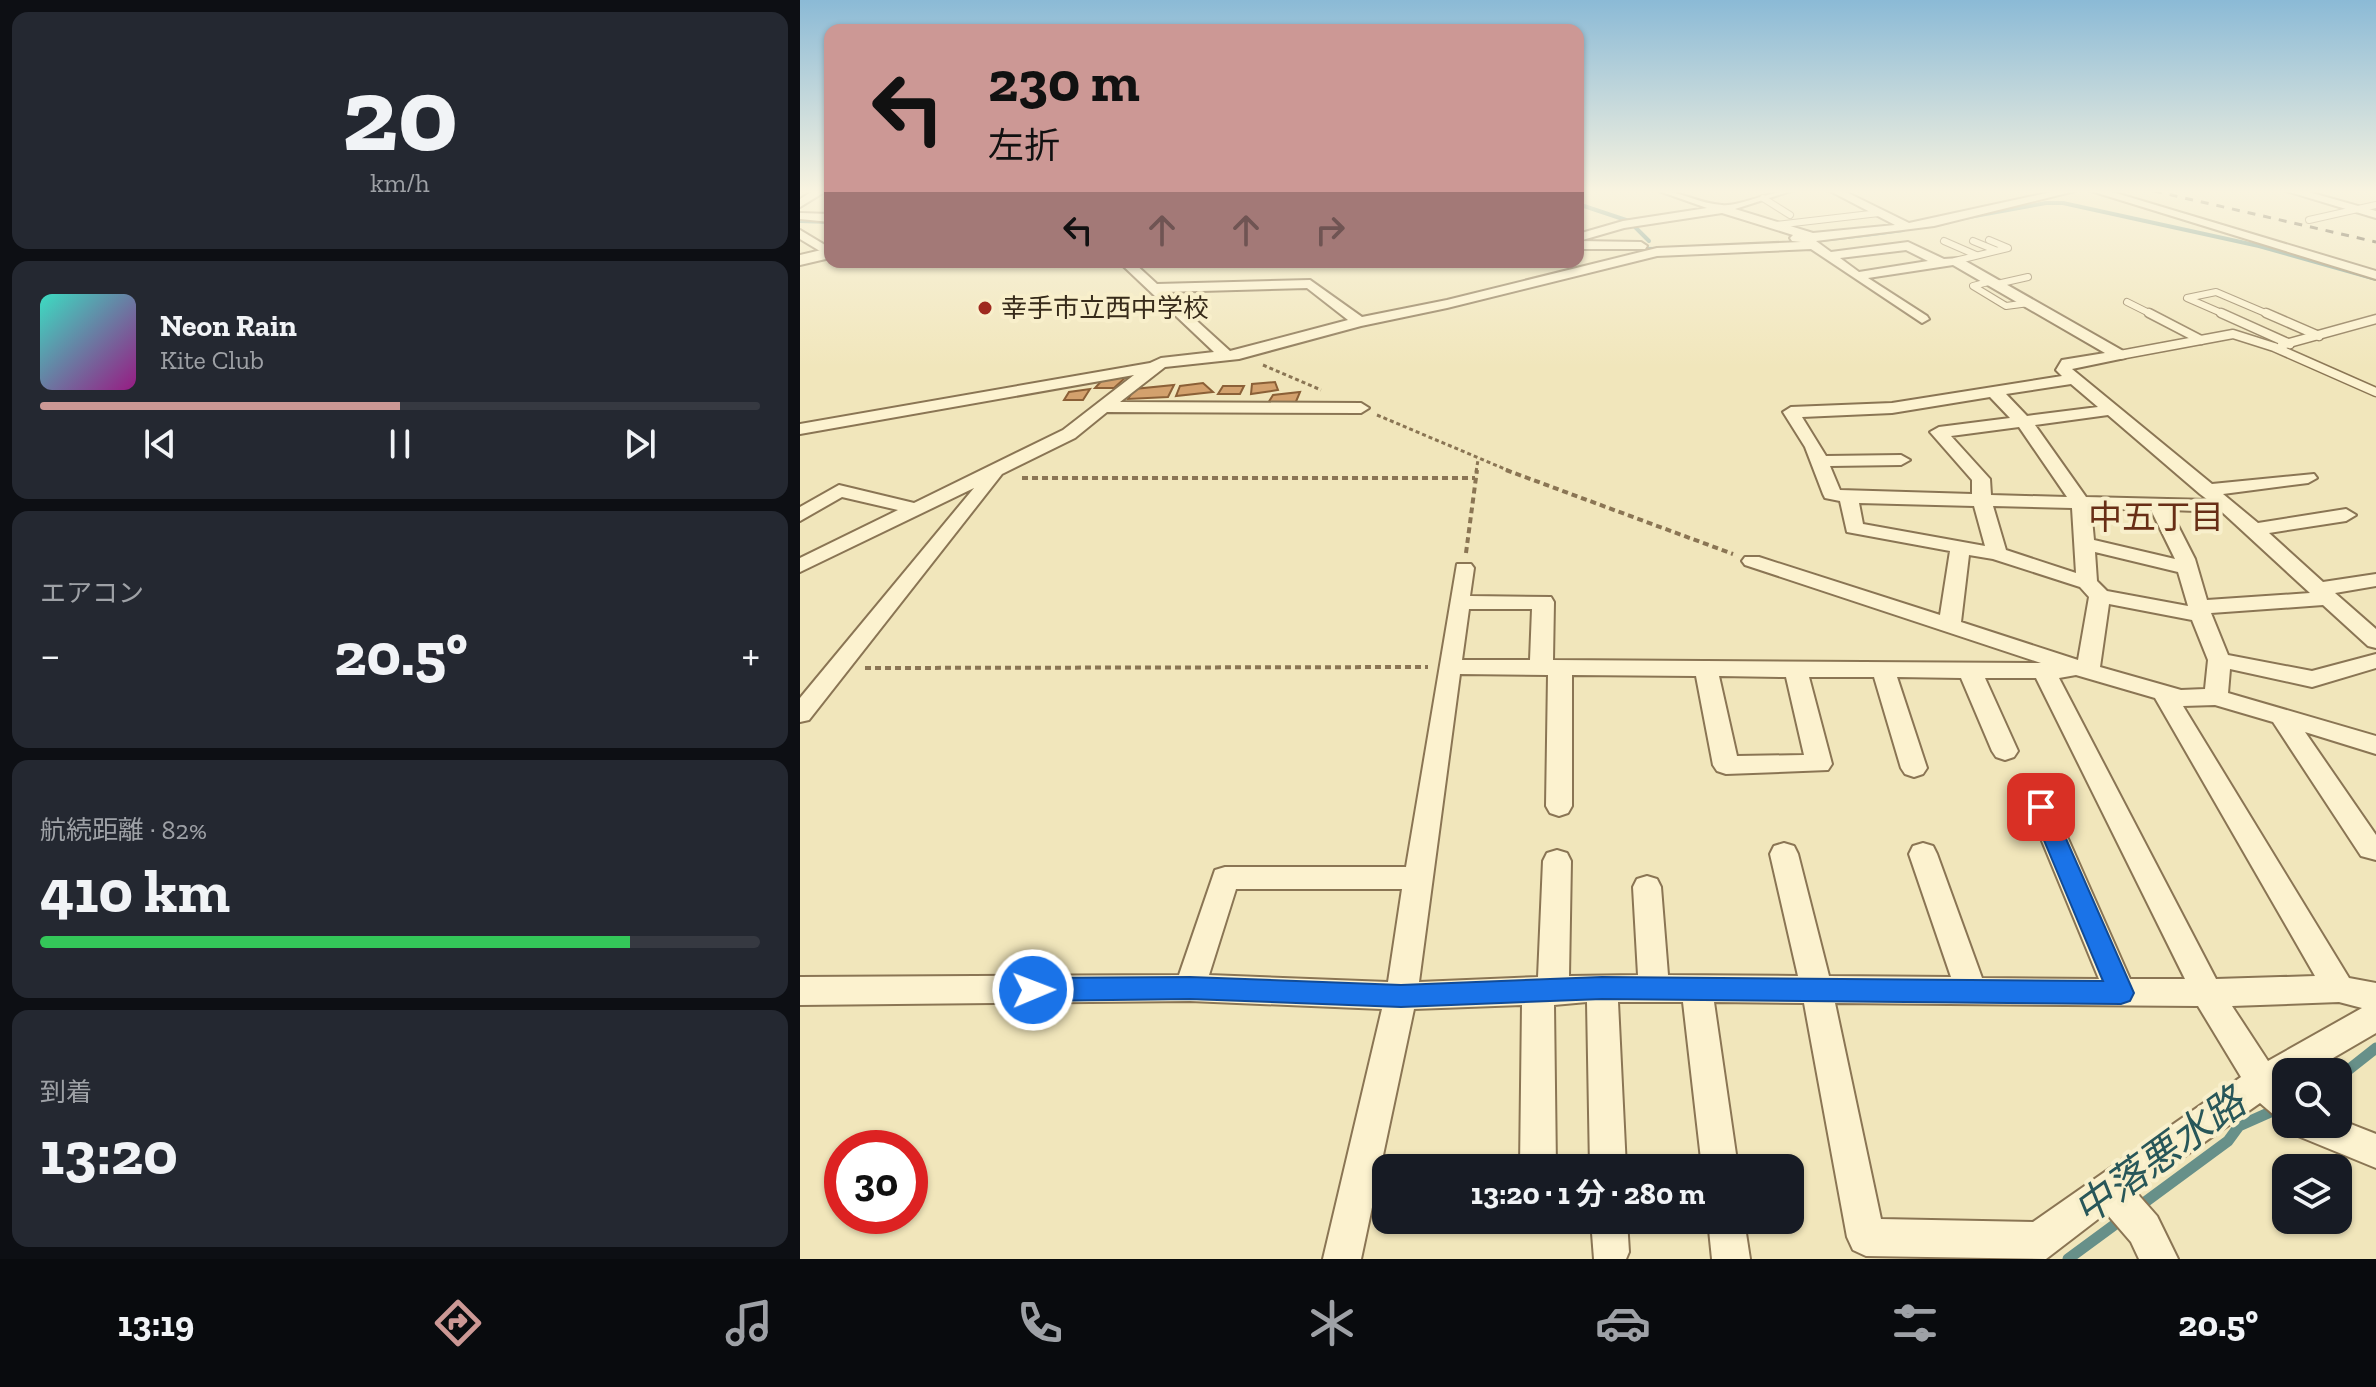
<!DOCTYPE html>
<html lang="ja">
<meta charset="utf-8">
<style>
body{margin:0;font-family:"Zilla Slab","Noto Sans JP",serif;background:#242831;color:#f1f3f6;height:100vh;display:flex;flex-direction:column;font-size:30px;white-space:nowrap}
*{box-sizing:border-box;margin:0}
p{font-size:26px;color:#9ea1a6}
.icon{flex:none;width:44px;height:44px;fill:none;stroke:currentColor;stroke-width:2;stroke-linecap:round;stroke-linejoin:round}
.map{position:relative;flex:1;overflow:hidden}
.side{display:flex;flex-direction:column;gap:12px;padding:12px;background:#0d0f14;width:800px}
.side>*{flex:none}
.guide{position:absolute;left:24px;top:24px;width:760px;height:244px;border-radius:16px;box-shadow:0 2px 6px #0004;background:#cc9895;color:#111;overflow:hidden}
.controls{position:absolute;left:1472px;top:1058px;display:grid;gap:16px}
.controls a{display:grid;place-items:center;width:80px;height:80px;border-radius:16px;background:#171b24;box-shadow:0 2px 6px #0004;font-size:40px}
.speed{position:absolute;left:24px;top:1130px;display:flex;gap:16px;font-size:40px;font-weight:700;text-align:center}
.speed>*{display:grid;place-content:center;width:104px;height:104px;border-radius:50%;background:#171b24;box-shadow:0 2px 6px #0004;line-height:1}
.speed .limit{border:12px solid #d22;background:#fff;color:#111}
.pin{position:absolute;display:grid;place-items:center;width:68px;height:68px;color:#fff;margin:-34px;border-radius:16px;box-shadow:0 4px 12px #0006}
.me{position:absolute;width:88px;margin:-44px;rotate:89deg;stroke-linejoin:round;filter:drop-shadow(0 0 6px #0008)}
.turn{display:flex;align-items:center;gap:28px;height:168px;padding:0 32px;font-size:36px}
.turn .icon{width:104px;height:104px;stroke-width:2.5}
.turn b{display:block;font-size:56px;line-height:68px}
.lanes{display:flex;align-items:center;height:76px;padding:0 32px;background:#0003;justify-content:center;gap:40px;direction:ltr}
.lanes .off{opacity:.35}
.big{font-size:60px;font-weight:700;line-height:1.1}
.side .widget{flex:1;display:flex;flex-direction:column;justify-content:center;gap:12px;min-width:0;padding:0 28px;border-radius:16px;background:#242831}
.side .dial{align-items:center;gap:0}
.dial b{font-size:104px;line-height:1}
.song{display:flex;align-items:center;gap:24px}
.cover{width:96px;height:96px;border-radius:12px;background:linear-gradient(135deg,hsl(170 70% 55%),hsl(310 70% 35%))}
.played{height:8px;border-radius:4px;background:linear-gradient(90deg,#cc9895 50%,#363941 50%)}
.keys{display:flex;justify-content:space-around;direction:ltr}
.heat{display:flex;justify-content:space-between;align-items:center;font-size:44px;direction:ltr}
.charge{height:12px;border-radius:6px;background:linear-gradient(90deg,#34c759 82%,#363941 0)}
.trip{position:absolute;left:572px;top:1154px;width:432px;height:80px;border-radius:16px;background:#171b24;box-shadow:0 2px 6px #0004;font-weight:700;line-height:80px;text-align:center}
.tab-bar{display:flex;height:128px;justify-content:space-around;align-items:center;background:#090b0e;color:#9ea1a6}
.tab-bar .icon{width:56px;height:56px}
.tab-bar .active{color:#cc9895}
.tab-bar b{font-size:36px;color:#f1f3f6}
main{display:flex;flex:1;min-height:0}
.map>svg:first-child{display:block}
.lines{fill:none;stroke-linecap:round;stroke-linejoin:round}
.stream-far1{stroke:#679089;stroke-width:4}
.stream{stroke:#679089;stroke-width:11}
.building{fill:#d3a16d;stroke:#8b6037;stroke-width:2}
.service-far1-casing{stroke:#8a7554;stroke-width:8}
.service-casing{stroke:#8a7554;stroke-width:11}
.minor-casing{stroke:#8a7554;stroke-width:4}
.tertiary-casing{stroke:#8a7554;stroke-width:4}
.path-far1{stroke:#8a7554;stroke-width:3;stroke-dasharray:4 3;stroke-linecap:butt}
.path{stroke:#8a7554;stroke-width:4;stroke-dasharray:6 4;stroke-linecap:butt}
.service-far1{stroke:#fcf2cf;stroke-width:6}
.service{stroke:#fcf2cf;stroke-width:8}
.minor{fill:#fcf2cf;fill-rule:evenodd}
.tertiary{fill:#fcf2cf;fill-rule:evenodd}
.rail{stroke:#372b1a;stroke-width:3;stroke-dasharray:8 8;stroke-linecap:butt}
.route{fill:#1a73e8;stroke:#114b97;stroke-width:2}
.poi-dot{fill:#9e291f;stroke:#f8efcb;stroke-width:3}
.labels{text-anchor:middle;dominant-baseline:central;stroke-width:8;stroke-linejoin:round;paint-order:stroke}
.far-poi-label{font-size:26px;fill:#372b1a;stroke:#f8efcb;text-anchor:start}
.neighbourhood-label{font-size:34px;fill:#682e16;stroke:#f8efcb}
.near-water-label{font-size:40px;font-style:italic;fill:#285759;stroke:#f8efcb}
</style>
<main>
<section class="side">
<div class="widget dial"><b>20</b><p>km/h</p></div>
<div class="widget">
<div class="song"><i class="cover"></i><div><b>Neon Rain</b><p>Kite Club</p></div></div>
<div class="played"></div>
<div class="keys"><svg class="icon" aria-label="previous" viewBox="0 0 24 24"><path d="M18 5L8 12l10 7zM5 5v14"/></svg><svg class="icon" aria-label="pause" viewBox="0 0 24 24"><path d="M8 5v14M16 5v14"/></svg><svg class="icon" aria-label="next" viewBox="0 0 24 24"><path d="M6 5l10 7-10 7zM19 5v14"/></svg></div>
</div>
<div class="widget"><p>エアコン</p>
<div class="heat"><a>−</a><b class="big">20.5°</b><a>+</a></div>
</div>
<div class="widget"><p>航続距離 · 82%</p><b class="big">410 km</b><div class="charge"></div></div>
<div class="widget"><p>到着</p><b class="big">13:20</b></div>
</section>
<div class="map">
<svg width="1576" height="1259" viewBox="0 0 1576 1259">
<rect width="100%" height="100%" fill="#f1e6bb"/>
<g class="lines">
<g class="stream-far1">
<polyline points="778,204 829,221"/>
<polyline points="1158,219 1246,203 1263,203 1459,246 1576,279"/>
<polyline points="0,221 30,222"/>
<polyline points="835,227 849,241"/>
<path d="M 778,248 C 886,252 996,245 1103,230"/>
</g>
<g class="stream">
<polyline points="1538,1078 1576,1048"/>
<polyline points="1337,1208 1428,1141 1439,1126 1486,1105"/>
<polyline points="1268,1259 1321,1220"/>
</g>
</g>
<g class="building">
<polygon points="305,377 325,378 314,388 295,388"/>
<polygon points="475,382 478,390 451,394 452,384"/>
<polygon points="403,383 413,392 376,396 380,386"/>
<polygon points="374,385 368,397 328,399 334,389"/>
<polygon points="423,386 444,386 440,394 418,394"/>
<polygon points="290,389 283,400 264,400 269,392"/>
<polygon points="500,392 495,404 468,403 473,395"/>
</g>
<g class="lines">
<defs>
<g id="service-far1">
<polyline points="963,198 990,215"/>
<polyline points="1509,220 1576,205"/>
<polyline points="976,225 1079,213"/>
<polyline points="1144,241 1176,255"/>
<polyline points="1173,241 1195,250"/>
<polyline points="1155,261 1208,248 1189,240"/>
<polyline points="1192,281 1173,286 1206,306 1229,303"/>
<polyline points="1197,284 1228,277"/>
<polyline points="1327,302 1353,315"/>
<polyline points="1426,315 1387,298 1416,292 1470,315"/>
</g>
<g id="service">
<polyline points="1349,313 1401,340"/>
<polyline points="1421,313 1490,344"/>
<polyline points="1466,313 1519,336"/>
<polyline points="1482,345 1576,319"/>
<polyline points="1320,355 1433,334 1474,347 1576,392"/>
</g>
<g id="minor">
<polygon points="13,191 26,191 0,207 0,199"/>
<path d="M 859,191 C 881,191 900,204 922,205 C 940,207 968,191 991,191 L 935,209 L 1013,233 L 1095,225 L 1030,191 L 1044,191 L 1109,223 L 1256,191 L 1275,191 L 1134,226 L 1016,241 L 1031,252 L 1108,242 L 1144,259 L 1160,258 L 1325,352 L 1325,358 L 1272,369 L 1412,484 L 1514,474 L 1517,478 L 1508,483 L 1423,494 L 1458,523 L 1546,509 L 1556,515 L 1546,521 L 1469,533 L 1523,582 L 1576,574 L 1576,586 L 1535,593 L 1576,629 L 1576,648 L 1568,646 L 1523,605 L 1411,613 L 1428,655 L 1512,671 L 1576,654 L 1576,668 L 1512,687 L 1430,669 L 1428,693 L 1576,736 L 1576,754 L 1505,732 L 1576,835 L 1576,860 L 1561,856 L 1473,722 L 1415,705 L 1383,706 L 1549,978 L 1576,983 L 1576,1033 L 1509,1072 L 1486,1072 L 1486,1120 L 1474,1115 L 1460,1103 L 1335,1191 L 1357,1216 L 1378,1259 L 1339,1259 L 1331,1242 L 1306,1213 L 1246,1259 L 1066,1256 L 1053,1250 L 1047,1237 L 1004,1003 L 914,1002 L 938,1168 L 902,1168 L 883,1002 L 818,1002 L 826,1168 L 790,1168 L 787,1002 L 754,1005 L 756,1168 L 720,1168 L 722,1005 L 614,1009 L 561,1259 L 523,1259 L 582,1009 L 390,1001 L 0,1005 L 0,977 L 379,975 L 415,870 L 425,867 L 606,867 L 657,564 L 671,564 L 674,568 L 670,596 L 751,597 L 754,602 L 753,660 L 1241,663 L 945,565 L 942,561 L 945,557 L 959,557 L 1140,615 L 1150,551 L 1047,532 L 1040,501 L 1025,498 L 1023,494 L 1005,447 L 983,412 L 991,407 L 1092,403 L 1262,376 L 1256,370 L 1262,360 L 1305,353 L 1153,265 L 1068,278 L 1127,316 L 1129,319 L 1122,323 L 1011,249 L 857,256 L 647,308 L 561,326 L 439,359 L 365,367 L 320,402 L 561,403 L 569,408 L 561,413 L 307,412 L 275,438 L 202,474 L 9,720 L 0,722 L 0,698 L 174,488 L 0,572 L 0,558 L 98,510 L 42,497 L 0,521 L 0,507 L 39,485 L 114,503 L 263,430 L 334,375 L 0,434 L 0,424 L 350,363 L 361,358 L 414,352 L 319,262 L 333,262 L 357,284 L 510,280 L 562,317 L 647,300 L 857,248 L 1001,242 L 992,241 L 990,238 L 993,235 L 922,213 L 824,228 L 779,241 L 841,242 L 847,246 L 845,249 L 778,249 L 778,234 L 823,221 L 907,208 ZM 1106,250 L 1128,261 L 1059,272 L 1040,258 ZM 507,288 L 548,320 L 430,351 L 365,292 ZM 1271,384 L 1298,407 L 1227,416 L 1206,394 ZM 1190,397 L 1210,418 L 1139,427 L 1130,432 L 1172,480 L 1172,494 L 1040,490 L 1030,466 L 1101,465 L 1110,460 L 1101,455 L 1026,456 L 1002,417 L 1092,413 ZM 1308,415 L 1400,494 L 1408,500 L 1286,497 L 1235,425 ZM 1219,427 L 1267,497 L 1191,495 L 1190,479 L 1151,436 ZM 1059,503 L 1174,506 L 1185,546 L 1063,524 ZM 1193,506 L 1272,508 L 1276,573 L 1206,550 ZM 1291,508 L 1351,510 L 1375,559 L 1294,540 ZM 1370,510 L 1422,512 L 1510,593 L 1407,600 L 1395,559 ZM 1295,552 L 1378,572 L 1388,606 L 1307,591 L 1297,581 ZM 1169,555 L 1193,559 L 1280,587 L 1289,597 L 1278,660 L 1161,622 ZM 1309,604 L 1392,620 L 1408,660 L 1405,689 L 1381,690 L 1300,667 ZM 669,609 L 732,609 L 730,660 L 662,660 ZM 660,674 L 748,675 L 746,806 L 750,813 L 759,816 L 768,813 L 772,806 L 772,675 L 896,676 L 913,765 L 917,771 L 926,774 L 1028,770 L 1032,764 L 1009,677 L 1074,677 L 1101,768 L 1105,774 L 1114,777 L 1123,774 L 1127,768 L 1097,677 L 1161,678 L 1192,751 L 1196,757 L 1205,760 L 1214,757 L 1218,751 L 1185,678 L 1236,678 L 1385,979 L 1330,979 L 1254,807 L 1250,800 L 1241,797 L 1232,800 L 1228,807 L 1299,979 L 1182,978 L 1137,854 L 1133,846 L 1123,843 L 1113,846 L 1109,854 L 1151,977 L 1029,976 L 998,854 L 994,846 L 984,843 L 974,846 L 970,854 L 998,976 L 868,975 L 861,887 L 857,879 L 847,876 L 837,879 L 833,887 L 838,975 L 769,976 L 771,861 L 767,853 L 757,850 L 747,853 L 743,861 L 738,977 L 619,982 ZM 1276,675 L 1355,698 L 1515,976 L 1416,979 L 1259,678 ZM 919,676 L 986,677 L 1004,755 L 937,756 ZM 436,889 L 602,889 L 588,982 L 409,975 ZM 1539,1002 L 1562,1008 L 1468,1061 L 1432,1006 ZM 1035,1003 L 1398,1006 L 1441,1077 L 1233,1222 L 1081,1219 Z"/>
<polygon points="1291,191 1309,191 1576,271 1576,279"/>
<polygon points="1486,191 1505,191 1576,211 1576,218"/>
<polygon points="0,213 30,214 30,222 0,219"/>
<polygon points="0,230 30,248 30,257 0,239"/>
<polygon points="1538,1119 1576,1134 1576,1168 1498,1136 1493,1124 1538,1124"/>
<polygon points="791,1220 827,1220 829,1252 826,1259 794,1259"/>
<polygon points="908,1220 944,1220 950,1259 912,1259"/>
</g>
<polygon id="tertiary" points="30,248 30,258 0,265 0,255"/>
</defs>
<use href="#service-far1" class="service-far1-casing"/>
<use href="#service" class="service-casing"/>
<use href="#minor" class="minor-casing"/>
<use href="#tertiary" class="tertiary-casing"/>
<g class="path-far1">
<polyline points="463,365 521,390"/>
<polyline points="577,415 712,472"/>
<polyline points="676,472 678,460"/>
</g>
<g class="path">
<polyline points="706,470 933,554"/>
<polyline points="222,478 675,478"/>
<polyline points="666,553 677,470"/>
<polyline points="65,668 628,667"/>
</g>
<use href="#service-far1" class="service-far1"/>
<use href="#service" class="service"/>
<use href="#minor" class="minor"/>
<use href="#tertiary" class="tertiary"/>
<polyline class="rail" points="1354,191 1576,242"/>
</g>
<linearGradient id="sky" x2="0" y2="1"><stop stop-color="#8bbad6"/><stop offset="0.52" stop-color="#f9f4e0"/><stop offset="1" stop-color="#f9f4e0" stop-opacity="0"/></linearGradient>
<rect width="1576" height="368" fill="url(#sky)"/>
<polygon class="route" points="1241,799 1249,801 1252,807 1334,993 1330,1001 1321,1004 802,999 601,1007 390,999 233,1001 224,997 220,990 224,982 233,978 390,977 601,985 802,977 1303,981 1230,807 1233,801"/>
<circle class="poi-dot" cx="185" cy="308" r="8"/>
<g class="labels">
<g class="far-poi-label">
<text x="201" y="308">幸手市立西中学校</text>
</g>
<g class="neighbourhood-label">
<text x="1356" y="517">中五丁目</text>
</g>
<g class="near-water-label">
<text transform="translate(1359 1156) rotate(-36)">中落悪水路</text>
</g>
</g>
</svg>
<div class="controls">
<a><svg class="icon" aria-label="search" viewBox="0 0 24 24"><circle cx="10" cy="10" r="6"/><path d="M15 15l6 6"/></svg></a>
<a><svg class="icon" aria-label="layers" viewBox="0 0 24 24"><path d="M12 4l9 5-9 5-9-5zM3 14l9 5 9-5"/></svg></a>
</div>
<div class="speed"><div class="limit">30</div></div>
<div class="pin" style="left:1241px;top:807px;background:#d93025"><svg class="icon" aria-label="arrive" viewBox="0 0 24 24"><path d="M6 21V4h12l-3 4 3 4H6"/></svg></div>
<svg class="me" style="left:233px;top:990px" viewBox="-20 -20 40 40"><circle r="17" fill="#1a73e8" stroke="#fff" stroke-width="3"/><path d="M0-11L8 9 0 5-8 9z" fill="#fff"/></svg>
<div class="trip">13:20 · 1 分 · 280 m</div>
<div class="guide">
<div class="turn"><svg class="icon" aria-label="left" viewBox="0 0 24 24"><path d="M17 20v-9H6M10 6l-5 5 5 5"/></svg><div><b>230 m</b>左折</div></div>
<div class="lanes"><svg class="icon" aria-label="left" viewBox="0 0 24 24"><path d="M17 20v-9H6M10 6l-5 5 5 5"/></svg><svg class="icon off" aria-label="ahead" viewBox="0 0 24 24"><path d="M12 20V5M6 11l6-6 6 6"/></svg><svg class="icon off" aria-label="ahead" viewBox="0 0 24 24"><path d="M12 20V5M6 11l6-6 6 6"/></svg><svg class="icon off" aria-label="right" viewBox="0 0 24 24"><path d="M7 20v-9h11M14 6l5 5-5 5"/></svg></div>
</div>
</div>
</main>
<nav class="tab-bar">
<b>13:19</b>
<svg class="icon active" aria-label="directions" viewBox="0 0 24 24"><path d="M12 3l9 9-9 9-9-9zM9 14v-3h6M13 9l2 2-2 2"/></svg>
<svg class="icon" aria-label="music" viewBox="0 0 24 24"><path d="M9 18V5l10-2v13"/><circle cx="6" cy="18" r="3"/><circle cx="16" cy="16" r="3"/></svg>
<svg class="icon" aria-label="phone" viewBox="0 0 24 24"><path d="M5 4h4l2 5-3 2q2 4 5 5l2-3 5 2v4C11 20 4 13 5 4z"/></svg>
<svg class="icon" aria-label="climate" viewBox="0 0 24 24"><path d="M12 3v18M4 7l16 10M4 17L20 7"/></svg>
<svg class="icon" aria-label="car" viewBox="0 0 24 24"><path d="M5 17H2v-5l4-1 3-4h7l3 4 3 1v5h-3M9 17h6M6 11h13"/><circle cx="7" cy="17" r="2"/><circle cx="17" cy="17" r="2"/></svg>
<svg class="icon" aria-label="filters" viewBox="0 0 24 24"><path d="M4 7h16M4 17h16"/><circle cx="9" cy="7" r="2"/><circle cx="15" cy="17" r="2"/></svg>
<b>20.5°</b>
</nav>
